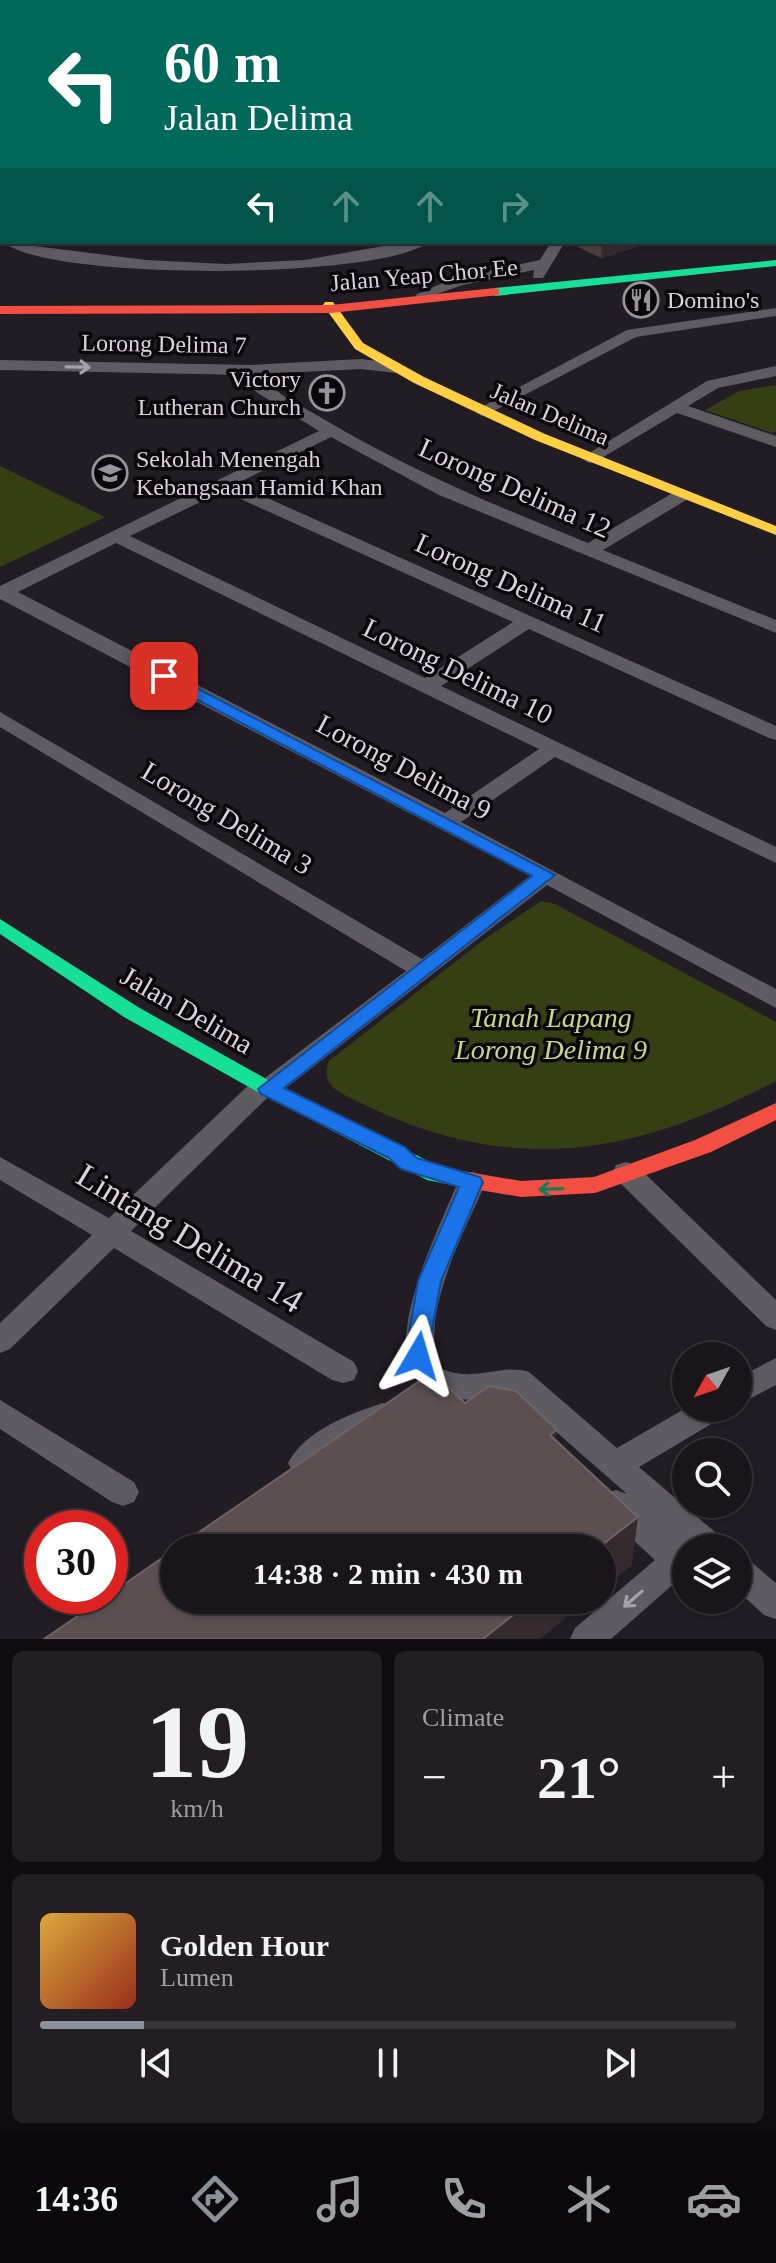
<!DOCTYPE html>
<meta charset="utf-8">
<style>
body{margin:0;font-family:"Times New Roman",serif;background:#231e24;color:#f1f3f6;height:100vh;display:flex;flex-direction:column;font-size:30px;white-space:nowrap}
*{box-sizing:border-box;margin:0}
p{font-size:26px;color:#9f9fa3}
.icon{flex:none;width:44px;height:44px;fill:none;stroke:currentColor;stroke-width:2;stroke-linecap:round;stroke-linejoin:round}
.map{position:relative;height:1639px;overflow:hidden}
.details{display:flex;flex-direction:column;gap:12px;padding:12px;background:#0e0c0f;flex:1}
.details>*{flex:none}
.banner{position:absolute;left:0px;top:0px;width:776px;height:244px;box-shadow:0 2px 6px #0004,0 0 0 2px #38343a;background:#00695c;color:#fff;overflow:hidden}
.needle{width:52px;rotate:230deg}
.fabs{position:absolute;left:672px;top:1342px;display:grid;gap:16px}
.fabs a{display:grid;place-items:center;width:80px;height:80px;border-radius:50%;background:#1a151b;box-shadow:0 2px 6px #0004,0 0 0 2px #38343a;font-size:40px}
.speed{position:absolute;left:24px;top:1510px;display:flex;gap:16px;font-size:40px;font-weight:700;text-align:center}
.speed>*{display:grid;place-content:center;width:104px;height:104px;border-radius:50%;background:#1a151b;box-shadow:0 2px 6px #0004,0 0 0 2px #38343a;line-height:1}
.speed .limit{border:12px solid #d22;background:#fff;color:#111}
.pin{position:absolute;display:grid;place-items:center;width:68px;height:68px;color:#fff;margin:-34px;border-radius:16px;box-shadow:0 4px 12px #0006}
.me{position:absolute;width:88px;margin:-44px;rotate:7deg;stroke-linejoin:round;filter:drop-shadow(0 0 6px #0008)}
.turn{display:flex;align-items:center;gap:28px;height:168px;padding:0 32px;font-size:36px}
.turn .icon{width:104px;height:104px;stroke-width:2.5}
.turn b{display:block;font-size:56px;line-height:68px}
.lanes{display:flex;align-items:center;height:76px;padding:0 32px;background:#0003;justify-content:center;gap:40px;direction:ltr}
.lanes .off{opacity:.35}
.big{font-size:60px;font-weight:600;line-height:1.1}
.details .tile{flex:1;display:flex;flex-direction:column;justify-content:center;gap:12px;min-width:0;padding:0 28px;border-radius:12px;background:#231e24}
.details .dial{align-items:center;gap:0}
.dial b{font-size:104px;line-height:1}
.song{display:flex;align-items:center;gap:24px}
.cover{width:96px;height:96px;border-radius:12px;background:linear-gradient(135deg,hsl(40 70% 55%),hsl(10 70% 35%))}
.played{height:8px;border-radius:4px;background:linear-gradient(90deg,#8c9099 15%,#38343a 15%)}
.keys{display:flex;justify-content:space-around;direction:ltr}
.heat{display:flex;justify-content:space-between;align-items:center;font-size:44px;direction:ltr}
.details .tiles{flex:1;display:grid;gap:12px;grid-template-columns:1fr 1fr}
.tile:last-child{grid-column:span 2}
.trip{position:absolute;left:160px;top:1534px;width:456px;height:80px;border-radius:40px;background:#1a151b;box-shadow:0 2px 6px #0004,0 0 0 2px #38343a;font-weight:600;line-height:80px;text-align:center}
.dock{display:flex;height:128px;justify-content:space-around;align-items:center;background:#0a080b;color:#9f9fa3}
.dock .icon{width:56px;height:56px}
.dock .on{color:#8c9099}
.dock b{font-size:36px;color:#f1f3f6}
.map>svg:first-child{display:block}
.green{fill:#363f14}
.lines{fill:none;stroke-linecap:round;stroke-linejoin:round}
.street{fill:#5e5b63;fill-rule:evenodd}
.fast{fill:#16e098;fill-rule:evenodd}
.slow{fill:#ffcf43;fill-rule:evenodd}
.jam{fill:#f24e42;fill-rule:evenodd}
.wall{fill:#4c3f40}
.shaded-wall{fill:#352a2e}
.building{fill:#5b4f51;stroke:#6f6366;stroke-width:2}
.oneway{stroke:#a9a2ac}
.oneway2{stroke:#117e59}
.route{fill:#1a73e8;stroke:#114b97;stroke-width:2}
.labels{text-anchor:middle;dominant-baseline:central;stroke-width:7;stroke-linejoin:round;paint-order:stroke}
.far-street-label{font-size:24px;fill:#dbd2dc;stroke:#0b060c}
.far-poi-label{font-size:24px;fill:#dbd2dc;stroke:#0b060c;text-anchor:start}
.street-label{font-size:28px;fill:#dbd2dc;stroke:#0b060c}
.park-label{font-size:28px;font-style:italic;fill:#c4da87;stroke:#0b060c}
.near-street-label{font-size:34px;fill:#dbd2dc;stroke:#0b060c}
</style>
<div class="map">
<svg width="776" height="1639" viewBox="0 0 776 1639">
<rect width="100%" height="100%" fill="#221c24"/>
<g class="green">
<polygon points="776,385 776,431 772,433 705,410 739,391"/>
<polygon points="0,466 105,517 0,567"/>
<path d="M 541,901 L 555,904 L 776,1022 L 776,1081 C 634,1156 510,1177 361,1103 C 342,1094 319,1086 329,1061 L 482,941 Z"/>
</g>
<g class="lines">
<g class="street">
<polygon points="335,0 350,0 351,2 336,2"/>
<rect x="462" y="0" width="10" height="2"/>
<rect x="531" y="0" width="10" height="2"/>
<rect x="0" y="50" width="2" height="6"/>
<polygon points="2,86 2,94 0,95 0,87"/>
<rect x="0" y="128" width="2" height="8"/>
<polygon points="774,130 776,131 776,140 774,139"/>
<polygon points="2,149 2,158 0,159 0,150"/>
<path d="M 3,242 L 146,260 L 226,264 L 305,260 L 406,242 L 429,242 C 381,280 48,281 3,242 Z"/>
<polygon points="551,242 565,242 543,278 533,278 534,270 463,285 422,299 415,295 454,278 540,260"/>
<polygon points="776,308 776,316 636,337 488,414 482,416 474,411 627,330"/>
<path d="M 361,359 L 396,363 L 404,368 L 396,373 L 361,369 L 261,374 C 273,393 296,403 315,414 C 402,467 494,505 588,543 L 676,491 L 688,491 L 688,499 L 603,550 L 776,620 L 776,633 L 439,495 L 331,437 L 236,484 L 776,726 L 776,740 L 769,738 L 529,629 L 441,686 L 776,847 L 776,863 L 555,757 L 461,822 L 776,989 L 776,1008 L 547,885 L 277,1095 L 267,1098 L 131,1231 L 354,1362 L 358,1371 L 354,1380 L 343,1383 L 332,1380 L 114,1248 L 10,1349 L 0,1353 L 0,1323 L 92,1235 L 0,1180 L 0,1157 L 109,1218 L 254,1080 L 265,1078 L 406,971 L 0,727 L 0,712 L 422,959 L 530,876 L 0,599 L 0,586 L 319,431 L 256,392 L 246,375 L 0,370 L 0,360 L 251,365 ZM 223,491 L 513,622 L 425,678 L 130,536 ZM 116,543 L 539,749 L 445,813 L 18,592 Z"/>
<polygon points="776,366 776,376 718,388 688,406 776,436 776,447 677,413 595,462 589,463 581,458 707,381"/>
<polygon points="626,1162 636,1165 776,1300 776,1330 766,1326 616,1179 613,1172 616,1165"/>
<path d="M 472,1172 L 482,1175 L 486,1182 C 466,1229 415,1321 442,1369 C 475,1383 501,1363 529,1372 L 617,1448 L 686,1408 L 727,1408 L 723,1417 L 639,1467 L 722,1538 L 727,1548 L 686,1548 L 686,1573 L 611,1639 L 570,1639 L 575,1628 L 655,1560 L 605,1514 L 600,1504 L 605,1494 L 616,1490 L 627,1494 L 513,1394 C 337,1432 423,1265 458,1182 L 462,1175 Z"/>
<polygon points="776,1358 776,1385 738,1405 738,1378"/>
<polygon points="0,1400 134,1482 139,1492 134,1502 123,1506 112,1502 0,1429"/>
<path d="M 383,1403 L 394,1407 L 398,1416 L 394,1425 L 362,1438 L 315,1472 L 304,1476 L 293,1472 L 288,1463 C 304,1431 351,1413 383,1403 Z"/>
<polygon points="738,1556 750,1561 776,1583 776,1619 764,1615 738,1591"/>
</g>
<g class="fast">
<polygon points="776,260 776,266 495,296 489,292 495,288"/>
<polygon points="0,919 138,1007 270,1081 440,1167 470,1173 473,1179 470,1185 462,1187 427,1180 256,1091 124,1017 0,934"/>
</g>
<polygon class="slow" points="325,302 333,302 363,343 424,377 545,434 776,526 776,535 535,440 414,383 355,349 323,305"/>
<g class="jam">
<rect x="0" y="32" width="2" height="6"/>
<polygon points="495,288 499,289 499,295 331,313 0,314 0,306 331,305"/>
<polygon points="776,1103 776,1120 711,1152 595,1193 521,1197 462,1187 454,1185 451,1179 454,1173 462,1171 521,1181 594,1177 695,1140"/>
</g>
</g>
<polygon class="wall" points="578,242 652,242 601,258 578,247"/>
<g class="shaded-wall">
<polygon points="602,242 652,242 601,258"/>
<polygon points="557,1430 553,1478 550,1435"/>
<polygon points="638,1517 632,1565 602,1589 602,1548 598,1548"/>
<polygon points="532,1600 588,1600 540,1639 483,1639"/>
</g>
<g class="building">
<polygon points="418,1382 443,1382 465,1403 489,1386 516,1391 557,1430 550,1435 638,1517 598,1548 176,1548"/>
<polygon points="174,1550 174,1600 532,1600 483,1639 44,1639 107,1596 110,1596 110,1594"/>
</g>
<defs><path id="oneway-shaft" d="M-6 0H5M1.5-3L5.5 0L1.5 3" fill="none" stroke-width="1.6" stroke-linecap="round" stroke-linejoin="round" transform="scale(2)"/></defs>
<g class="oneway">
<use href="#oneway-shaft" transform="translate(78 367) rotate(1)"/>
<use href="#oneway-shaft" transform="translate(633 1599) rotate(139)"/>
</g>
<use class="oneway2" href="#oneway-shaft" transform="translate(551 1189) rotate(178)"/>
<polygon class="route" points="164,671 555,875 284,1088 405,1147 417,1158 480,1177 483,1182 441,1281 426,1363 418,1366 409,1363 405,1356 418,1281 459,1187 401,1169 389,1158 261,1094 258,1089 532,876 158,679 158,672"/>
<defs>
<symbol id="restaurant-ring" viewBox="-11 -11 22 22"><circle r="9.5" fill="#0b060c" stroke="#9a929c" stroke-width="1.5"/><path d="M-5-6h1v4h1v-4h1v4h1v-4h1v5L-1.5 .5V6h-2V.5L-5-1ZM5-6V6H3V1.5H1.5Q1.5-4 5-6Z" fill="#9a929c"/></symbol>
<symbol id="church-ring" viewBox="-11 -11 22 22"><circle r="9.5" fill="#0b060c" stroke="#9a929c" stroke-width="1.5"/><path d="M-1.2-6h2.4v3.5h3.3v2.4h-3.3V6h-2.4V-.1h-3.3v-2.4h3.3Z" fill="#9a929c"/></symbol>
<symbol id="school-ring" viewBox="-11 -11 22 22"><circle r="9.5" fill="#0b060c" stroke="#9a929c" stroke-width="1.5"/><path d="M0-5L7-2L0 1L-7-2ZM-4 1L0 2.5L4 1V4Q0 6-4 4Z" fill="#9a929c"/></symbol>
</defs>
<g fill-rule="evenodd">
<use href="#restaurant-ring" x="621" y="280" width="40" height="40"/>
<use href="#church-ring" x="307" y="373" width="40" height="40"/>
<use href="#school-ring" x="90" y="453" width="40" height="40"/>
</g>
<g class="labels">
<g class="far-street-label">
<text transform="translate(424 275) rotate(-5)">Jalan Yeap Chor Ee</text>
<text transform="translate(164 344) rotate(1)">Lorong Delima 7</text>
<text transform="translate(550 414) rotate(23)">Jalan Delima</text>
</g>
<g class="far-poi-label">
<text x="667" y="300">Domino's</text>
<text x="301" y="379" text-anchor="end">Victory<tspan x="301" dy="28">Lutheran Church</tspan></text>
<text x="136" y="459">Sekolah Menengah<tspan x="136" dy="28">Kebangsaan Hamid Khan</tspan></text>
</g>
<g class="street-label">
<text transform="translate(515 488) rotate(24)">Lorong Delima 12</text>
<text transform="translate(511 583) rotate(24)">Lorong Delima 11</text>
<text transform="translate(458 671) rotate(26)">Lorong Delima 10</text>
<text transform="translate(404 767) rotate(28)">Lorong Delima 9</text>
<text transform="translate(227 818) rotate(31)">Lorong Delima 3</text>
<text transform="translate(187 1010) rotate(30)">Jalan Delima</text>
</g>
<g class="park-label">
<text x="551" y="1017">Tanah Lapang<tspan x="551" dy="32">Lorong Delima 9</tspan></text>
</g>
<g class="near-street-label">
<text transform="translate(190 1238) rotate(31)">Lintang Delima 14</text>
</g>
</g>
</svg>
<div class="fabs">
<a><svg class="needle" viewBox="-14 -14 28 28"><path d="M0-13l5 13h-10z" fill="#e53935"/><path d="M0 13l5-13h-10z" fill="#9f9fa3"/></svg></a>
<a><svg class="icon" aria-label="search" viewBox="0 0 24 24"><circle cx="10" cy="10" r="6"/><path d="M15 15l6 6"/></svg></a>
<a><svg class="icon" aria-label="layers" viewBox="0 0 24 24"><path d="M12 4l9 5-9 5-9-5zM3 14l9 5 9-5"/></svg></a>
</div>
<div class="speed"><div class="limit">30</div></div>
<div class="pin" style="left:164px;top:676px;background:#d93025"><svg class="icon" aria-label="arrive" viewBox="0 0 24 24"><path d="M6 21V4h12l-3 4 3 4H6"/></svg></div>
<svg class="me" style="left:418px;top:1356px" viewBox="-20 -20 40 40"><path d="M0-17L14 15 0 8-14 15z" fill="#1a73e8" stroke="#fff" stroke-width="4"/></svg>
<div class="trip">14:38 · 2 min · 430 m</div>
<div class="banner">
<div class="turn"><svg class="icon" aria-label="left" viewBox="0 0 24 24"><path d="M17 20v-9H6M10 6l-5 5 5 5"/></svg><div><b>60 m</b>Jalan Delima</div></div>
<div class="lanes"><svg class="icon" aria-label="left" viewBox="0 0 24 24"><path d="M17 20v-9H6M10 6l-5 5 5 5"/></svg><svg class="icon off" aria-label="ahead" viewBox="0 0 24 24"><path d="M12 20V5M6 11l6-6 6 6"/></svg><svg class="icon off" aria-label="ahead" viewBox="0 0 24 24"><path d="M12 20V5M6 11l6-6 6 6"/></svg><svg class="icon off" aria-label="right" viewBox="0 0 24 24"><path d="M7 20v-9h11M14 6l5 5-5 5"/></svg></div>
</div>
</div>
<section class="details">
<div class="tiles">
<div class="tile dial"><b>19</b><p>km/h</p></div>
<div class="tile"><p>Climate</p>
<div class="heat"><a>−</a><b class="big">21°</b><a>+</a></div>
</div>
<div class="tile">
<div class="song"><i class="cover"></i><div><b>Golden Hour</b><p>Lumen</p></div></div>
<div class="played"></div>
<div class="keys"><svg class="icon" aria-label="previous" viewBox="0 0 24 24"><path d="M18 5L8 12l10 7zM5 5v14"/></svg><svg class="icon" aria-label="pause" viewBox="0 0 24 24"><path d="M8 5v14M16 5v14"/></svg><svg class="icon" aria-label="next" viewBox="0 0 24 24"><path d="M6 5l10 7-10 7zM19 5v14"/></svg></div>
</div>
</div>
</section>
<nav class="dock">
<b>14:36</b>
<svg class="icon on" aria-label="directions" viewBox="0 0 24 24"><path d="M12 3l9 9-9 9-9-9zM9 14v-3h6M13 9l2 2-2 2"/></svg>
<svg class="icon" aria-label="music" viewBox="0 0 24 24"><path d="M9 18V5l10-2v13"/><circle cx="6" cy="18" r="3"/><circle cx="16" cy="16" r="3"/></svg>
<svg class="icon" aria-label="phone" viewBox="0 0 24 24"><path d="M5 4h4l2 5-3 2q2 4 5 5l2-3 5 2v4C11 20 4 13 5 4z"/></svg>
<svg class="icon" aria-label="climate" viewBox="0 0 24 24"><path d="M12 3v18M4 7l16 10M4 17L20 7"/></svg>
<svg class="icon" aria-label="car" viewBox="0 0 24 24"><path d="M5 17H2v-5l4-1 3-4h7l3 4 3 1v5h-3M9 17h6M6 11h13"/><circle cx="7" cy="17" r="2"/><circle cx="17" cy="17" r="2"/></svg>
</nav>
